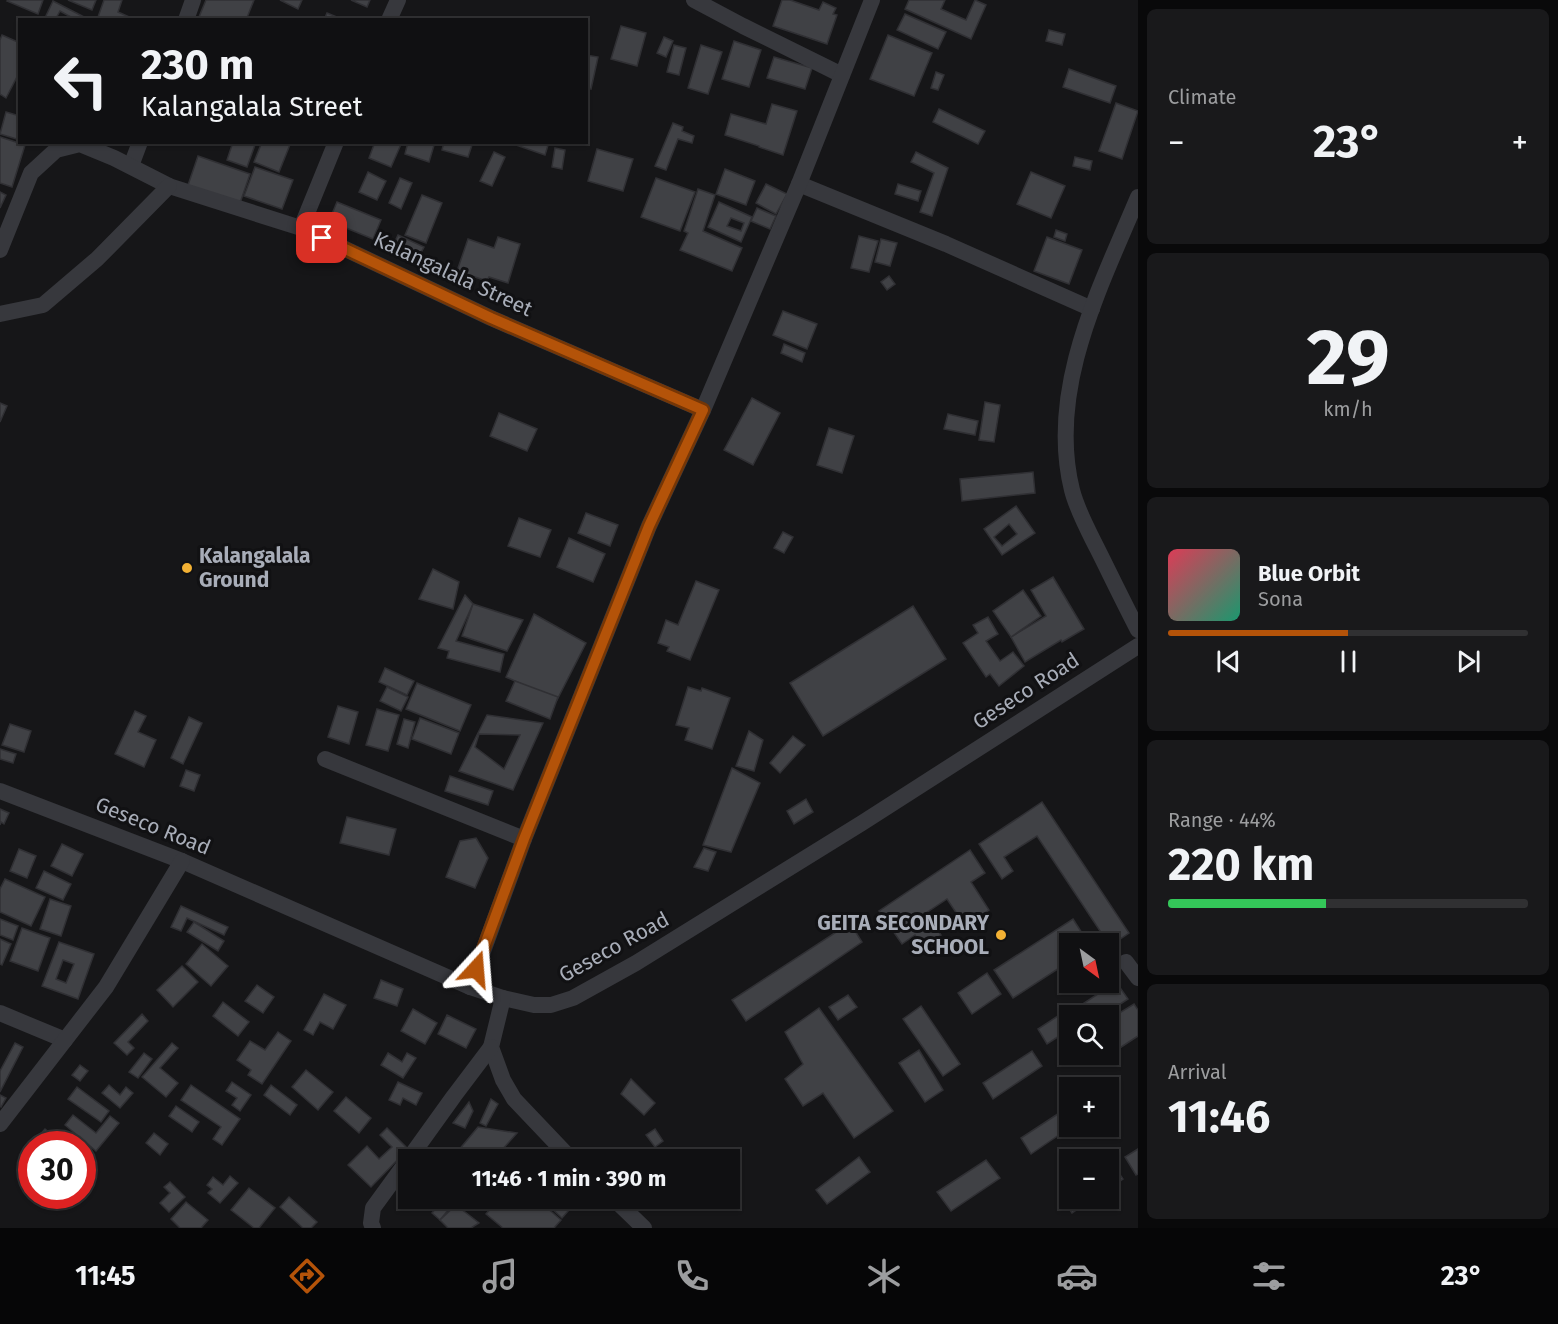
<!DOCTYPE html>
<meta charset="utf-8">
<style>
body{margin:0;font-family:"Fira Sans",sans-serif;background:#19191b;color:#f1f3f6;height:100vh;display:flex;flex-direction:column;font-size:22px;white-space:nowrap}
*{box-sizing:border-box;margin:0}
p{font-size:20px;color:#9c9d9f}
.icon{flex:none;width:33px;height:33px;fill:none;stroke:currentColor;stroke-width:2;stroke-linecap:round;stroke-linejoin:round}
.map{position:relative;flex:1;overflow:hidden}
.panel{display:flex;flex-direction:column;gap:9px;padding:9px;background:#09090a;width:420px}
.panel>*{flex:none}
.guide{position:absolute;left:18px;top:18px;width:570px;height:126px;border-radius:0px;box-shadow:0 2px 4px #0004,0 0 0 2px #303032;background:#101012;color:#f1f3f6;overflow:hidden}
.needle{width:39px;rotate:147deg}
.controls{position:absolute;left:1059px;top:933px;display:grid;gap:12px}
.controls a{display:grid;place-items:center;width:60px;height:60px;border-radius:0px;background:#101012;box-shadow:0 2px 4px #0004,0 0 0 2px #303032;font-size:30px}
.speed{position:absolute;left:18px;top:1131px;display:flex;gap:12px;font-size:30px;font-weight:700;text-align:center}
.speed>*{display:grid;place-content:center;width:78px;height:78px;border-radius:50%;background:#101012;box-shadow:0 2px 4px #0004,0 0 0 2px #303032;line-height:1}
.speed .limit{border:9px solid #d22;background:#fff;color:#111}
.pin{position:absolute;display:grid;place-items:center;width:51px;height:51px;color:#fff;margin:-26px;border-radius:12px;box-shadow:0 3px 9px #0006}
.me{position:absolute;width:66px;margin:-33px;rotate:19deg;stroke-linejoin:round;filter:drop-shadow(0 0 4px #0008)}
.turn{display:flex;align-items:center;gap:21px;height:126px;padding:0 24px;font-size:27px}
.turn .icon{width:78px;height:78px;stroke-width:2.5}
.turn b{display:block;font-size:42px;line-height:51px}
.big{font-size:45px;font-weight:700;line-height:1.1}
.panel .widget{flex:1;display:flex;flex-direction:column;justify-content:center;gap:9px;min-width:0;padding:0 21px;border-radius:9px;background:#19191b}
.panel .dial{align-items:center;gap:0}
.dial b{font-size:78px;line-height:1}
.song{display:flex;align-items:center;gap:18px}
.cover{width:72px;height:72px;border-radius:9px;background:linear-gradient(135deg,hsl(350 70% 55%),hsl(160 70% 35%))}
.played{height:6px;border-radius:3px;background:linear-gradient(90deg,#b45309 50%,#303032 50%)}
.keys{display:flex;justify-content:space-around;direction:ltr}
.heat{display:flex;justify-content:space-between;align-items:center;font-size:33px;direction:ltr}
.charge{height:9px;border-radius:4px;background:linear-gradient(90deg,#34c759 44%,#303032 0)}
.trip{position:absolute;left:398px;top:1149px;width:342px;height:60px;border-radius:0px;background:#101012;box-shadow:0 2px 4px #0004,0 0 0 2px #303032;font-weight:700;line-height:60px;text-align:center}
.dock{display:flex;height:96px;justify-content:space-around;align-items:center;background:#060607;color:#9c9d9f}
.dock .icon{width:42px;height:42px}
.dock .active{color:#b45309}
.dock b{font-size:27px;color:#f1f3f6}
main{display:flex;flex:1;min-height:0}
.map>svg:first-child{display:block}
.building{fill:#404145;stroke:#303034;stroke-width:1.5;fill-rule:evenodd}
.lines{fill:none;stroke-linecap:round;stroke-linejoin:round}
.street{stroke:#37383d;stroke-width:16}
.route-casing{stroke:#753606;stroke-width:15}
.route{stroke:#b45309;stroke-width:10}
.poi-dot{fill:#f2b134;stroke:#111113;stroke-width:2}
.labels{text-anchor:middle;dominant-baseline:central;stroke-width:6;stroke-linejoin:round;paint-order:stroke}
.street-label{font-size:21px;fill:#a8adb8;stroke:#111113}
.poi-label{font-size:21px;font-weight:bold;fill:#a8adb8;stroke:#111113;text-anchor:start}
</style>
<main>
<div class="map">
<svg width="1138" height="1228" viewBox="0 0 1138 1228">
<rect width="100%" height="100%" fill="#161618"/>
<g class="building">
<polygon points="8,0 43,0 38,14 7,1"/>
<polygon points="68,0 96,0 92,10"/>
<polygon points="104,0 122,0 118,12 136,20 97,20"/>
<polygon points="206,0 254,0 246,20 205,20 199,17"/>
<polygon points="280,0 302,0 298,9"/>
<polygon points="351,0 370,0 367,7"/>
<polygon points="782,0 790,0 819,10 823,2 836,8 833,14 837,15 827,44 773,26"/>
<polygon points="909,0 945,0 941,9 966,20 975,0 986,5 971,39 905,9"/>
<polygon points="53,1 88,19 88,20 72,20 73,18 60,11 55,20 44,20"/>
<polygon points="327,13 344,20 324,20"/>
<polygon points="905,14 946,32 938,49 897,30"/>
<polygon points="621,26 646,33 637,66 611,59"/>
<polygon points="1049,30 1065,34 1062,45 1046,41"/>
<polygon points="2,35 20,43 20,71 6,98 0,94 0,40"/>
<polygon points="888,35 932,53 914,96 870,79"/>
<polygon points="664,37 673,41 666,57 657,53"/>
<polygon points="734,41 761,50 749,87 722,79"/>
<polygon points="674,45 686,48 679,75 667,72"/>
<polygon points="701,45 722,52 708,94 688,88"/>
<polygon points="586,55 598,57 591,89 587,88 586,91"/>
<polygon points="774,57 812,68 805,89 767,78"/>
<polygon points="1069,69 1116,86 1110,103 1063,87"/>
<polygon points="936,72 944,75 938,90 931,88"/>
<polygon points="1116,103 1138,111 1122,159 1099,151"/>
<polygon points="772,104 797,111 783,155 759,147 759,146 725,135 731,114 766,124"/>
<polygon points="939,109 985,131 978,144 933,122"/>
<polygon points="6,112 20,116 20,140 0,134"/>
<polygon points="673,123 683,127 682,131 694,136 692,143 678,139 666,170 655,166"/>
<polygon points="0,137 25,145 12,187 0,183"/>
<polygon points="233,142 256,142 247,167 227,160"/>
<polygon points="262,142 291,142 279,172 254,162"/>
<polygon points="375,142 402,142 391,167 369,158"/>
<polygon points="408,142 435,142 429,162 405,154"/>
<polygon points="444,142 473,142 468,157 442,150"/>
<polygon points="513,142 549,142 545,155 513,144"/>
<polygon points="555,148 565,150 562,169 552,167"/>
<polygon points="597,149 633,159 623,191 588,181"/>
<polygon points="494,152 505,157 492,186 480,181"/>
<polygon points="916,152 948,168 932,216 920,212 934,173 911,162"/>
<polygon points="198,156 250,174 239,206 187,188"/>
<polygon points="1075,157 1092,161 1090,170 1073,166"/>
<polygon points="255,167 293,180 282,209 244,196"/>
<polygon points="725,169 755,181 746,205 716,194"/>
<polygon points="368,172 386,181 377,200 359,192"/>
<polygon points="1031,172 1065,186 1051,218 1017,204"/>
<polygon points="400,178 412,183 401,209 389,203"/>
<polygon points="656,178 695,192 680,231 641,217"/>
<polygon points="766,184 787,194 776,214 756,203"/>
<polygon points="898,184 921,191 918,201 895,194"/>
<polygon points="698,189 715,195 703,231 742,248 732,271 680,250 688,233 684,231"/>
<polygon points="0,192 6,195 0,208"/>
<polygon points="422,195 442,203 426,243 405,235"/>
<polygon points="337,202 381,220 373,239 329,221"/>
<path d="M 719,202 L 752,217 L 741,242 L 708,227 ZM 731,218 L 744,223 L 741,231 L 727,226 Z"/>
<polygon points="757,208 776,216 770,229 751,221"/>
<polygon points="1056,230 1067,234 1065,241 1054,237"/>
<polygon points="398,235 424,247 417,260 392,248"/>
<polygon points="859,236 878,241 869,272 851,268"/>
<polygon points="498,237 520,244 508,283 489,277 487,281 457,271 468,239 494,248"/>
<polygon points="1047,237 1082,250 1069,284 1034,271"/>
<polygon points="881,239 897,243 890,266 875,262"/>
<polygon points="889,276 895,284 887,290 881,282"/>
<polygon points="783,311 817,324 807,349 773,335"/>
<polygon points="784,344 805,353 802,362 781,353"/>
<polygon points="752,398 780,413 753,465 724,450"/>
<polygon points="985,402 1000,405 994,442 979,440"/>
<polygon points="0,403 7,406 0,422"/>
<polygon points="499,413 537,429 527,451 490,436"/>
<polygon points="948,414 978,421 975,435 944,429"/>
<polygon points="829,428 854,436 842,473 817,465"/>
<polygon points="1033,472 1035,493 962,501 960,479"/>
<path d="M 1016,506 L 1035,533 L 1002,555 L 984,529 ZM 1009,524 L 1017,534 L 1002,546 L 994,537 Z"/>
<polygon points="586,513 618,525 610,546 578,533"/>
<polygon points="519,518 551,530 540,557 508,546"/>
<polygon points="783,532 793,537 784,553 774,548"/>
<polygon points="569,538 605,554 593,582 557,567"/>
<polygon points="433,569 459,582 453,609 419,599"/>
<polygon points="1053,577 1084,629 1062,642 1061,640 1025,662 1011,637 1046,616 1031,590"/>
<polygon points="696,581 719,590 690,660 667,651 669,647 658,643 666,620 678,625"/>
<polygon points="1023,590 1041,616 1011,637 993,611"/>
<polygon points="465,595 473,604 456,641 504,654 500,672 447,658 449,651 438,648"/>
<polygon points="473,604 523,620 507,651 462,636"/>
<polygon points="913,606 946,659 823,736 790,683"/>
<polygon points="534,614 586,643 557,700 506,677"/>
<polygon points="988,617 998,634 986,641 1000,661 1013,652 1024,666 999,686 990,674 986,677 963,643 978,633 973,625"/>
<polygon points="385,668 414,681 407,695 379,682"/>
<polygon points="515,681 558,697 550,719 506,701"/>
<polygon points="417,683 471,705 460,731 406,709"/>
<polygon points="387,687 408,697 401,711 380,701"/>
<polygon points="688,687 701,691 702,688 730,698 712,749 685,740 689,728 676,725"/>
<polygon points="338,706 358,712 349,744 328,737"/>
<polygon points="377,709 399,715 388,751 366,745"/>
<polygon points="135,711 146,716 138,732 156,740 144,767 115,754"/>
<path d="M 487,715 L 543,723 L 513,790 L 459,771 ZM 479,734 L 520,735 L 504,769 L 475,747 Z"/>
<polygon points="189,717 202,723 183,764 171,758"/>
<polygon points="420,718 459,733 451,754 412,739"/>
<polygon points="404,719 415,722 408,748 397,744"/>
<polygon points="10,724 31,731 24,752 2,745"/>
<polygon points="749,731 763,740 754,771 736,766"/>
<polygon points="793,736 805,745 780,773 770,763"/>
<polygon points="0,749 16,754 13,763 0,759"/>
<polygon points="732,768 760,783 731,852 703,845"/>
<polygon points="186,770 200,775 194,791 180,786"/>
<polygon points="450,776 493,791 488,805 445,791"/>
<polygon points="806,799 813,812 794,824 787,811"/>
<polygon points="1042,802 1129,933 1110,946 1037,836 1004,857 1013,871 1002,879 979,844"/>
<polygon points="0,809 9,813 4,824 1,822 0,825"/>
<polygon points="347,817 396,829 389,855 340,843"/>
<polygon points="476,838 488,858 475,888 446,877 460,841"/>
<polygon points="62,844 83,854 72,876 51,866"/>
<polygon points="704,848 716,852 708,871 694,867"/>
<polygon points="19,849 36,856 27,878 10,871"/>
<polygon points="970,850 985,873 971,882 989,910 965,926 947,899 926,913 941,935 923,947 915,935 902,944 879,911"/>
<polygon points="44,871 71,884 63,900 36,888"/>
<polygon points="5,879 45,897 31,926 0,912 0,889"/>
<polygon points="50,899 71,906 61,936 40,929"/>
<polygon points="181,906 228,927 224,935 187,918 181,931 171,927"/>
<polygon points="0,919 18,926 13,940 0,935"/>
<polygon points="1073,919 1089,944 1070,944 1070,961 1013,998 994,970"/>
<polygon points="194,922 224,941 218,951 187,932"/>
<polygon points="850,923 862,942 746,1021 732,1000"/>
<polygon points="22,928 50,938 38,971 10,961"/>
<polygon points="0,939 11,944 2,965 0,964"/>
<path d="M 59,942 L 94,954 L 78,999 L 42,986 ZM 63,960 L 74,964 L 66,983 L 56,979 Z"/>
<polygon points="202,944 228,966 211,986 186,964"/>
<polygon points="182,966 198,982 173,1007 157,990"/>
<polygon points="987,973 1001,994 972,1014 958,993"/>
<polygon points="381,980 403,989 397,1006 374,998"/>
<polygon points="1116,982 1128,999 1102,1016 1071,1016 1069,1013"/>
<polygon points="257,985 274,997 263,1013 245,1001"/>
<polygon points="324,994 346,1005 333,1029 320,1022 313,1035 304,1030"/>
<polygon points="848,995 857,1007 838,1020 829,1007"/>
<polygon points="223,1002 249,1022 238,1036 213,1016"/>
<polygon points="1134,1004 1138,1010 1138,1036 1097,1063 1091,1054 1108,1054 1108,1020"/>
<polygon points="921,1006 960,1064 943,1076 903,1019"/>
<polygon points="819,1008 893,1111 854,1138 823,1093 803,1106 785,1079 803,1064 785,1032"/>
<polygon points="413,1009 437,1023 425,1044 401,1031"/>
<polygon points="1064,1012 1070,1021 1070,1029 1047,1044 1038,1029"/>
<polygon points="142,1014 148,1021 128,1042 134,1048 127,1055 114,1043"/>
<polygon points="447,1015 476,1029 466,1048 438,1034"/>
<polygon points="278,1032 291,1041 262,1084 248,1075 251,1070 237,1060 250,1041 265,1050"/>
<polygon points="15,1043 23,1047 0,1092 0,1071"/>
<polygon points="172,1043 178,1048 160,1068 178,1083 166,1097 142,1077"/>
<polygon points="919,1050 943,1090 925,1102 899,1063"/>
<polygon points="1032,1051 1042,1066 993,1099 983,1083"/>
<polygon points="144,1053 152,1059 138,1078 129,1072"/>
<polygon points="388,1053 402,1062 407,1053 416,1058 403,1078 381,1065"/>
<polygon points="80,1065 88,1071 80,1081 72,1075"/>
<polygon points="306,1070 333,1092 318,1110 292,1087"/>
<polygon points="631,1079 655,1103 644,1115 621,1094"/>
<polygon points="232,1082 251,1095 240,1111 232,1105 237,1098 226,1091"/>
<polygon points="398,1082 422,1093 416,1105 403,1098 400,1105 389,1100"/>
<polygon points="109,1085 120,1095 126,1087 133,1093 120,1108 102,1093"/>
<polygon points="191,1085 240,1119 222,1145 213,1139 221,1127 181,1100"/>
<polygon points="271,1085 297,1105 290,1115 264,1095"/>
<polygon points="77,1087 109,1111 101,1122 68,1099"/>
<polygon points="0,1095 6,1098 1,1107 0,1106"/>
<polygon points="346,1097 371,1118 359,1133 334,1111"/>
<polygon points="491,1099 498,1104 486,1126 480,1123"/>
<polygon points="469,1102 473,1111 465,1128 453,1123"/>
<polygon points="176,1106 199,1122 192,1132 169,1116"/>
<polygon points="1070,1106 1070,1126 1072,1126 1031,1154 1021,1138"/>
<polygon points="73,1115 96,1133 110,1116 119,1123 96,1151 65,1125"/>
<polygon points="478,1127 517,1133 493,1160 469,1160 458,1151"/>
<polygon points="387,1128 408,1149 371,1187 348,1165 367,1146 379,1159 392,1147 380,1135"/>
<polygon points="45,1129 62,1143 61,1144 32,1144"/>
<polygon points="655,1129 663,1141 655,1147 646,1135"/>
<polygon points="154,1133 168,1144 160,1155 146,1143"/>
<polygon points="32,1145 32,1160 24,1155"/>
<polygon points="534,1148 543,1157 541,1160 524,1160"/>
<polygon points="1138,1149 1138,1174 1136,1175 1125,1157"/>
<polygon points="859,1157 870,1172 827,1204 816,1190"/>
<polygon points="986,1160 1000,1178 951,1211 937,1192"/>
<polygon points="1111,1162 1123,1179 1108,1189 1108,1164"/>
<polygon points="230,1176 238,1183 220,1203 208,1193 212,1189 207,1185 213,1177 223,1185"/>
<polygon points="170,1182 185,1197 169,1212 160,1203 170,1193 164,1187"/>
<polygon points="249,1188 275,1208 259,1228 254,1228 231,1210"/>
<polygon points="1070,1191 1070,1198 1094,1198 1072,1213 1061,1197"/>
<polygon points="289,1197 317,1222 311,1228 303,1228 280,1207"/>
<polygon points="423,1198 433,1198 428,1205 422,1200"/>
<polygon points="444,1198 458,1198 440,1220 432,1213"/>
<polygon points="499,1198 536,1198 561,1220 554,1228 503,1228 486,1214"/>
<polygon points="540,1198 572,1198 576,1202 562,1218"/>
<polygon points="186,1202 208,1220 201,1228 180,1228 171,1219"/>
<polygon points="456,1205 479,1223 471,1228 448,1228 440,1220"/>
</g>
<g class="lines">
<g class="street">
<polyline points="694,0 743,26 842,75"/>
<polyline points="186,20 193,0"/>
<polyline points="389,20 398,0"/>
<polyline points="131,166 140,142"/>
<polyline points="799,184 946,244 1092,309"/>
<path d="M 1138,197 C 1100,288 1047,389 1072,490 C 1077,510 1088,530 1097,548 C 1111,576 1124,603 1138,630"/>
<polyline points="301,228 336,142"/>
<polyline points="0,250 31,173 56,150 80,144 114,158 169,186 301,228 491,318 703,410"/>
<polyline points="0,314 43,305 97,259 169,186"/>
<polyline points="325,759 524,839"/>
<polyline points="0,791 182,861 470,987 503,998 534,1005 551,1005 573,998 636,963 862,823 1138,646"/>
<polyline points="1126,962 1138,978"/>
<polyline points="470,987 524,839 649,526 703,410 799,184 872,0"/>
<polyline points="503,998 491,1047 503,1080 514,1099 572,1160"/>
<polyline points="0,1013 65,1040"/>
<polyline points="0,1124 106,987 182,861"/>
<polyline points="408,1160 454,1096 491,1047"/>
<polyline points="613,1198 644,1228"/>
<polyline points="373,1228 371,1223 373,1208 408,1160"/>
</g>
</g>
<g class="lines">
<defs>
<polyline id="route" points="322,238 491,318 703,410 649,526 524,839 476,969"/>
</defs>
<use href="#route" class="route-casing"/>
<use href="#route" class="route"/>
</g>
<g class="poi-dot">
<circle cx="187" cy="568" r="6"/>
<circle cx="1001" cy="935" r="6"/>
</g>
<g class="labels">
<g class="street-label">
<text transform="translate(453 274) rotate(25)">Kalangalala Street</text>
<text transform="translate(1026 691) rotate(-33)">Geseco Road</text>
<text transform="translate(153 826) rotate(22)">Geseco Road</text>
<text transform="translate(614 947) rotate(-29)">Geseco Road</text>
</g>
<g class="poi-label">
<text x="199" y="556">Kalangalala<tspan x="199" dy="24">Ground</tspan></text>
<text x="989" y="923" text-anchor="end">GEITA SECONDARY<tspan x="989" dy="24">SCHOOL</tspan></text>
</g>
</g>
</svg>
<div class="controls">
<a><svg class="needle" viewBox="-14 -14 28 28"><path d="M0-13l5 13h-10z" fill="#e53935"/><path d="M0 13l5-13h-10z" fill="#9c9d9f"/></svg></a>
<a><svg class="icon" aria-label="search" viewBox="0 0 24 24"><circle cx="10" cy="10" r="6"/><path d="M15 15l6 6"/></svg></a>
<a>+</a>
<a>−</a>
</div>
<div class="speed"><div class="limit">30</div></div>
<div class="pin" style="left:322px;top:238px;background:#d93025"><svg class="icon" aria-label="arrive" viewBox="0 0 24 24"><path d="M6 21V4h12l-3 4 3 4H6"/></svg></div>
<svg class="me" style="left:476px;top:969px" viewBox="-20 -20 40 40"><path d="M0-17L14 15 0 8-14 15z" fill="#b45309" stroke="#fff" stroke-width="4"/></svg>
<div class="trip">11:46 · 1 min · 390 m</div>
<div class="guide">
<div class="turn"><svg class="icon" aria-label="left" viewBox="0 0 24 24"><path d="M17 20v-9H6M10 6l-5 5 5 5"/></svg><div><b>230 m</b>Kalangalala Street</div></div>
</div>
</div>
<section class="panel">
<div class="widget"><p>Climate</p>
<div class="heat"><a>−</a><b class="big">23°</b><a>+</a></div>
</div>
<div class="widget dial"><b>29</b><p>km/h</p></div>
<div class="widget">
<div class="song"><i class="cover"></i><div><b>Blue Orbit</b><p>Sona</p></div></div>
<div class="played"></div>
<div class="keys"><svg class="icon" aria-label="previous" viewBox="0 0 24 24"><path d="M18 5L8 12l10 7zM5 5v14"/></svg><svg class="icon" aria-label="pause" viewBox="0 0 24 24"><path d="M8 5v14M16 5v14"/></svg><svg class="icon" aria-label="next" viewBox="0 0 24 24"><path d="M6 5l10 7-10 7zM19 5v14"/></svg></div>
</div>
<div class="widget"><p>Range · 44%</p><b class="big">220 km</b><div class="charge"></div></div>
<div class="widget"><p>Arrival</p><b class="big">11:46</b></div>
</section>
</main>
<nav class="dock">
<b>11:45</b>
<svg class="icon active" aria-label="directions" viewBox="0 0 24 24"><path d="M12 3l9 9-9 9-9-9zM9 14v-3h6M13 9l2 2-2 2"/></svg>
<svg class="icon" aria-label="music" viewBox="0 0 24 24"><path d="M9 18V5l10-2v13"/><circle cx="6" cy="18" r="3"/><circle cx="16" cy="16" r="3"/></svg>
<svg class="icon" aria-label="phone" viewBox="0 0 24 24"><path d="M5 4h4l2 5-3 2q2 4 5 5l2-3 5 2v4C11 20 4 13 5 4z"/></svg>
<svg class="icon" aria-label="climate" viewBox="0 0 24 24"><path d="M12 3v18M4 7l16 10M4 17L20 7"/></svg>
<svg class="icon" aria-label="car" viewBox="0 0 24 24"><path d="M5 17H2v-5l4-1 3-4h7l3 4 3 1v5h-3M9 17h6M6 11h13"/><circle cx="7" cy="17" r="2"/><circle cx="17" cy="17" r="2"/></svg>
<svg class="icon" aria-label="filters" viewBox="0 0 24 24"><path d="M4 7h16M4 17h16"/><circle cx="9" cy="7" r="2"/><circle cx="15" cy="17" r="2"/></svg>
<b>23°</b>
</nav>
